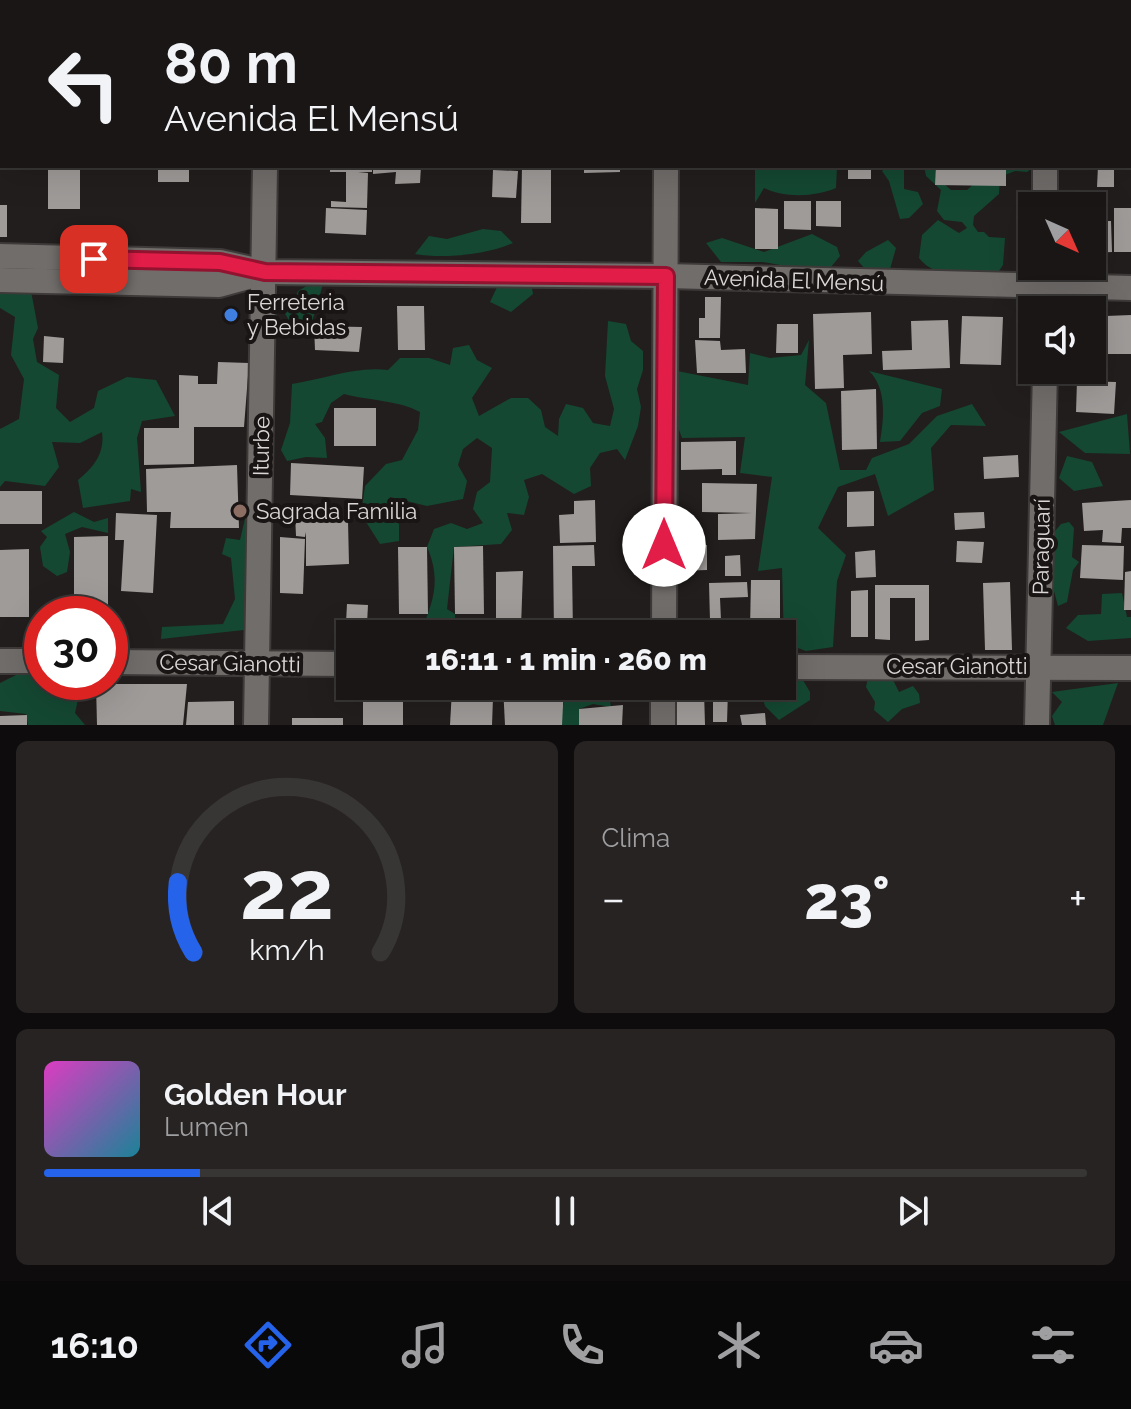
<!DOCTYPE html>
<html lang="es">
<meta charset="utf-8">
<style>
body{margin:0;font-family:Raleway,sans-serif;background:#272323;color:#f1f3f6;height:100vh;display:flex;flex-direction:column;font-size:30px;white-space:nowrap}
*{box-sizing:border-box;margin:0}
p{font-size:26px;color:#9f9fa1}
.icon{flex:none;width:44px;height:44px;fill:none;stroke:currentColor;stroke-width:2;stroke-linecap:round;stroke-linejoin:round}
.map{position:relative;height:725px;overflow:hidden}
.details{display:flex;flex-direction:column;gap:16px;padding:16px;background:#0e0c0c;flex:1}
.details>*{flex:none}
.top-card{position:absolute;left:0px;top:0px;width:1132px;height:168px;box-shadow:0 8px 32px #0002,0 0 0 2px #383535;background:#1a1616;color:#f1f3f6;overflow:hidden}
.needle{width:52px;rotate:135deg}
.fabs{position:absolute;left:1018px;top:192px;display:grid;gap:16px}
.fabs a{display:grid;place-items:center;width:88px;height:88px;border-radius:0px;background:#1a1616;box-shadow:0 8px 32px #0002,0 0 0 2px #383535;font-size:40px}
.speed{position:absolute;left:24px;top:596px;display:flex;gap:16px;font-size:40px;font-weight:700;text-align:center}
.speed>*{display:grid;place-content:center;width:104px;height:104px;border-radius:50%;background:#1a1616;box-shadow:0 8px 32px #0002,0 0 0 2px #383535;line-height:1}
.speed .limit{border:12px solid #d22;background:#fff;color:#111}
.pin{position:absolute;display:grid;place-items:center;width:68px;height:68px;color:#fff;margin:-34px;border-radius:16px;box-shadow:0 4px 12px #0006}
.me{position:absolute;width:88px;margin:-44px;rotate:0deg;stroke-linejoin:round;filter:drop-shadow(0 0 6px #0008)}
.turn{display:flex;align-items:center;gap:28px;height:168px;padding:0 32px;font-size:36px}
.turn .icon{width:104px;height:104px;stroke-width:2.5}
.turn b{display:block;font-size:56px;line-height:68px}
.big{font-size:60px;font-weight:800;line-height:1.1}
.details .card{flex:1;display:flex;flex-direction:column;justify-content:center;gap:12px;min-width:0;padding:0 28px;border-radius:12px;background:#272323}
.details .dial{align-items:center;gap:0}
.dial svg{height:208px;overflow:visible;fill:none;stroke:#383535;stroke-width:7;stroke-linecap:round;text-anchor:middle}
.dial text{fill:#f1f3f6;stroke:none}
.song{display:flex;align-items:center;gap:24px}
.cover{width:96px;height:96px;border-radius:12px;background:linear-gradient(135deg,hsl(310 70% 55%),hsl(190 70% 35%))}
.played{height:8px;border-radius:4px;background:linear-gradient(90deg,#2563eb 15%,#383535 15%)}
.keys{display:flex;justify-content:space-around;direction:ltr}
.heat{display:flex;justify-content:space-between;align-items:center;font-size:44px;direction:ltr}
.details .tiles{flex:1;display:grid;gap:16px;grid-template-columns:1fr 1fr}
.card:last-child{grid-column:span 2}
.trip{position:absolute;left:336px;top:620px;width:460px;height:80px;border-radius:0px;background:#1a1616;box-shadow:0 8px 32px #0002,0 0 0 2px #383535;font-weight:800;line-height:80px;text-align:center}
.tab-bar{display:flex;height:128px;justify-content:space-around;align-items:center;background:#0a0909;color:#9f9fa1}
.tab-bar .icon{width:56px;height:56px}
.tab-bar .current{color:#2563eb}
.tab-bar b{font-size:36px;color:#f1f3f6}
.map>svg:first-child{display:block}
.green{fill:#144832}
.building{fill:#9f9b99}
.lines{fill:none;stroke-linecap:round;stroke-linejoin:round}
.minor-casing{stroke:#3d3a39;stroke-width:28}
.minor{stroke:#716d6b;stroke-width:24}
.route-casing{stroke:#92132f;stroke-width:20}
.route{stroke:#e11d48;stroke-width:14}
.shop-dot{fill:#3f7fe0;stroke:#191514;stroke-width:3}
.education-dot{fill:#8d6e63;stroke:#191514;stroke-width:3}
.labels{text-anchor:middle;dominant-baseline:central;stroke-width:8;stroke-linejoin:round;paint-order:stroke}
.street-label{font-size:22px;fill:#dad7d6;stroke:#191514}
.poi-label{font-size:22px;fill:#dad7d6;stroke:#191514;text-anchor:start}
</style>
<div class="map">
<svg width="1131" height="725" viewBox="0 0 1131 725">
<rect width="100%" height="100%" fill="#221e1d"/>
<g class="green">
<path d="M 755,166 L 837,166 L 836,188 C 815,197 785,198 764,188 L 755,203 Z"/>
<polygon points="887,166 904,166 904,189 918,192 923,204 909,218 900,219 889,181 882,171"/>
<path d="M 924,166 L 942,166 L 942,182 L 951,190 L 967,190 L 993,166 L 1035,166 L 1027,172 L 1015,171 L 1000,177 L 999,194 L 974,216 L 973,225 L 978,232 L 984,232 L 989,237 L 1005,238 L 1003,265 L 997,274 C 971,274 937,281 919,258 L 922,235 L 938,220 L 959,233 L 967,228 L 962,222 L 944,220 L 937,211 L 941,190 L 926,176 Z"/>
<path d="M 483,229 L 501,231 L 513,243 C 487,255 442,259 415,254 L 429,236 L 447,239 Z"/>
<polygon points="812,234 837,247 840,256 826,273 763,262 721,262 706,243 722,238 764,252"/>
<polygon points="888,240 896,248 888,276 866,270 858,261 866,252"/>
<polygon points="531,282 533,294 511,312 490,302 498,285"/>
<polygon points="310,284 323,284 312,322 290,322 281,307 294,300 298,291"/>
<path d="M 0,285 L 31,291 L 38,328 L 33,339 L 37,362 L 59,375 L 56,408 L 70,422 L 94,408 L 98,391 L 127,377 L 156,380 L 175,416 L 142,421 L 137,438 L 141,492 L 131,489 L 130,501 L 83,508 L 78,480 C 94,467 105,453 102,432 L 80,443 L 52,442 L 59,467 L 45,486 L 5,481 L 0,487 L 0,429 L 19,419 L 24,379 L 11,355 L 15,317 L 0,308 Z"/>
<path d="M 608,321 L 626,324 L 631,341 L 643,351 L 643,370 L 637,389 L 641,407 L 638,426 L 625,460 L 617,449 L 600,453 L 590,468 L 591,486 L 574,494 L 542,474 L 524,480 L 529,497 L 524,515 L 507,513 L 512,530 L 501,544 L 454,547 L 447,609 L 455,614 L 455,623 L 466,623 L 463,634 L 405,634 L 421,631 C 434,600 441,579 427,547 L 434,529 L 451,523 L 467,529 L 483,523 L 473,509 L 477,492 L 490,482 L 492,448 L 477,438 L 463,449 L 458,465 L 467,481 L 463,499 L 427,506 L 390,497 L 385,513 L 399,524 L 399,541 L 380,544 L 361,514 L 365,486 L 386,464 L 402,460 L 418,430 L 420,412 C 398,400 370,401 344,394 L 331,403 L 322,422 L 315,424 L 325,438 L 327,458 L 306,457 L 287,461 L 281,450 L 290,423 L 292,384 C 325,379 355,366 388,370 L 400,358 L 429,358 L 450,365 L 453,348 L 469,345 L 477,360 L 492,368 L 472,398 L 479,416 L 511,398 L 528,398 L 541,410 L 545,427 L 558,436 L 559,419 L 566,404 L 583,408 L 593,423 L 610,426 L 614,409 L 605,376 Z"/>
<polygon points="809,340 805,385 826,403 840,470 866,470 872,458 909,444 937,416 972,404 986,426 951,425 931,448 934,490 888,516 875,474 838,487 818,528 846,555 837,581 833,647 806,651 784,643 782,568 758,571 772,477 740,473 745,437 682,438 671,408 672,370 748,385 750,353 770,358 801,355"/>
<path d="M 869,371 L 942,389 L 940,406 L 922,413 L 900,441 L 880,442 C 884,419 887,388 869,371 Z"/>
<polygon points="1127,414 1130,454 1085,453 1059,432"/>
<polygon points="1067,456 1092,462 1103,486 1074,491 1059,478"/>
<polygon points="247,510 258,517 251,623 244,630 161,639 162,627 223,624 235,599 231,558 222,554 226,538 240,540"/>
<polygon points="74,512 94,522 108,518 108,533 82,527 65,534 70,552 67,572 57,576 43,566 40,547 47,537 41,531"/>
<polygon points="1069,522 1074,528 1072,557 1079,562 1073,570 1067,602 1058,606 1051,580 1050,537 1061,524"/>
<polygon points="1122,593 1127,617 1131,617 1131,638 1088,641 1066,628 1078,615 1101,614 1102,594"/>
<polygon points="42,672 42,682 74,682 79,695 75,713 85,725 28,725 26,714 0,711 0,683 20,673"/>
<polygon points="782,674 801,677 810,692 810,700 779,720 765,706 763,699 777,686 782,686"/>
<polygon points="891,676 899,692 913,686 919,694 920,703 902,709 888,722 874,710 875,702 866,687 868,678"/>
<polygon points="1118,683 1103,725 1055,725 1052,716 1062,702 1052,692"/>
<polygon points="558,686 607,686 611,707 593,704 579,709 580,725 555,725 564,703"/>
</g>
<g class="building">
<rect x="48" y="166" width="32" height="43"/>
<rect x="158" y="166" width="31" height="16"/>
<polygon points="330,166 372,166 372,172 358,172 368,173 367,208 331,207 331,201 346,202 346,172 330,172"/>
<polygon points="373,166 421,166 420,183 395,184 396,172 373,174"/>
<polygon points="522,166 551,166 551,223 521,223"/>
<polygon points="584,166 620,166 620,172 584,173"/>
<rect x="848" y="166" width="23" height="13"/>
<polygon points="936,166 1006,166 1006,186 935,185"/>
<polygon points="1098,166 1114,166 1114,187 1097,187"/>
<polygon points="493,170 518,171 516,198 492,197"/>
<polygon points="1100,196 1100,221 1111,221 1112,252 1092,253 1092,206 1071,206 1071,197"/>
<polygon points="784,201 811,201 811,230 784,229"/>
<polygon points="816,201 841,201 841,227 816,226"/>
<rect x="0" y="205" width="7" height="32"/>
<polygon points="326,208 367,210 366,235 325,233"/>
<polygon points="755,208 778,209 778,249 755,249"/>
<rect x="1114" y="208" width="17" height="44"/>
<polygon points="705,297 721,297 720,338 699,338 699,318 705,318"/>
<polygon points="397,306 424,306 425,350 398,350"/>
<polygon points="1097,307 1099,347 1092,347 1092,308"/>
<polygon points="871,312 872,354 843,355 844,388 815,389 813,314"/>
<polygon points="1131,315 1131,354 1105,354 1106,316"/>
<polygon points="962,316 1003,317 1001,365 960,364"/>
<polygon points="948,320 950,368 883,370 882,351 912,350 911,321"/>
<polygon points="777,324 798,324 798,353 776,353"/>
<polygon points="314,326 362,327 359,352 315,350"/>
<polygon points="44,336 64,338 63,363 43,362"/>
<polygon points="695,340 720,341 721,350 745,349 746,373 697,373"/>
<polygon points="218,362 249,363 244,427 194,427 194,464 144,465 144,428 179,428 179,375 198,376 198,384 217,384"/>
<polygon points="1077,381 1116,382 1114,414 1076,412"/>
<polygon points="876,389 877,449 842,450 841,391"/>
<rect x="334" y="408" width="42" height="38"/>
<polygon points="736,441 736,475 722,475 722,469 681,470 681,442"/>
<polygon points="1018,455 1019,477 984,479 983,457"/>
<polygon points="291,463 364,467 362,499 290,495"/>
<polygon points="237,465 239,528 170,528 171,512 147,512 146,469"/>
<polygon points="702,483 757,484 755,539 718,540 718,514 752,513 702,512"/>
<rect x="0" y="491" width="42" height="33"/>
<polygon points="874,491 874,526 847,527 847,492"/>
<polygon points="595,500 596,542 560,543 559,515 574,514 574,501"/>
<polygon points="1131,500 1131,528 1122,528 1121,543 1102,542 1103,530 1084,531 1082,503"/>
<polygon points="984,512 985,528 955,530 954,513"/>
<polygon points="116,513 157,515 153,593 121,591 124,540 115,540"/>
<polygon points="295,514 348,521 349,564 306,566 306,532 305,537 296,536"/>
<polygon points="108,536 108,614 74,614 74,537"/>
<polygon points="280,537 305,539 303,594 280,593"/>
<polygon points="957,541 984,542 982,563 956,562"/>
<polygon points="594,545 595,566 572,566 573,634 554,634 553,546"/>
<polygon points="707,545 707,570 679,571 679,546"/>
<polygon points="1082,545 1124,546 1123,580 1080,578"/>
<polygon points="483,546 484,614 455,614 454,547"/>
<polygon points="398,547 427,547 428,614 399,614"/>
<polygon points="29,549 29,617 0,617 0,550"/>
<polygon points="875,550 876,577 856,578 855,552"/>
<polygon points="740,555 741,576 725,576 725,556"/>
<polygon points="523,571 521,627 496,629 496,572"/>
<polygon points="1131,571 1131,610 1124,610 1125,572"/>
<polygon points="751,580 780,580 780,630 750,629"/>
<polygon points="747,582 748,597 720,598 721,620 710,621 709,583"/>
<polygon points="1010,582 1012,650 985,650 983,583"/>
<polygon points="875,585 929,585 929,640 915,641 915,598 890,598 890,640 875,639"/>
<polygon points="868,590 868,637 851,637 851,591"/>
<polygon points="347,604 368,605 367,624 346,623"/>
<polygon points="96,684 187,684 183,725 97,725"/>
<rect x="363" y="686" width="40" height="39"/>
<polygon points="503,686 564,686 562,725 505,725"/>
<polygon points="452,690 493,698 492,725 450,725"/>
<polygon points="728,690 727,722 713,722 713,693"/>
<polygon points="681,691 704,691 705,725 673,725 672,698 681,698"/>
<polygon points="234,701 234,725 186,725 188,702"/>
<polygon points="623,705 622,725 579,725 579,709"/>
<polygon points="765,713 766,725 742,725 740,715"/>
<polygon points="27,715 27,725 0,725 0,716"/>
<rect x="292" y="718" width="51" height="7"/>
</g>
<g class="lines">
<defs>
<g id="minor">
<polyline points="665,0 665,2"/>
<polyline points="1043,0 1043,2"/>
<polyline points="266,2 266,0"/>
<polyline points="1045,166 1045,206"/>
<polyline points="0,256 220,262 265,272 666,276 1131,288"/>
<polyline points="0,280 219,285 262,273"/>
<polyline points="1046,310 1046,266"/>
<polyline points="664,634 666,166"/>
<polyline points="0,661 42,661"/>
<polyline points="110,662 350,664"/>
<polyline points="782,667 1131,668"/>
<polyline points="256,725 265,166"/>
<polyline points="663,725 663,686"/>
<polyline points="1037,725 1045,370"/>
</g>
</defs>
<use href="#minor" class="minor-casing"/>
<use href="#minor" class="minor"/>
</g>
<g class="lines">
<defs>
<polyline id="route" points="94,259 220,262 265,272 666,276 664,545"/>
</defs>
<use href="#route" class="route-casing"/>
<use href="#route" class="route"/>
</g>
<circle class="shop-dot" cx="231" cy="315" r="8"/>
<circle class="education-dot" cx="240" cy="511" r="8"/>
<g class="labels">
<g class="street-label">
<text transform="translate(794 280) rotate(2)">Avenida El Mensú</text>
<text transform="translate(261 446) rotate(-89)">Iturbe</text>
<text transform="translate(1041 547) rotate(-89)">Paraguarí</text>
<text transform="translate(230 663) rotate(1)">Cesar Gianotti</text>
<text x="957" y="666">Cesar Gianotti</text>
</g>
<g class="poi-label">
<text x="247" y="302">Ferreteria<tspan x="247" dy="25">y Bebidas</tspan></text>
<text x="256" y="511">Sagrada Familia</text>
</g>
</g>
</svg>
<div class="fabs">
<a><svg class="needle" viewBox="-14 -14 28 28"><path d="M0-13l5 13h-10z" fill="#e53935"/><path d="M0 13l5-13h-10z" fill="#9f9fa1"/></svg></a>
<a><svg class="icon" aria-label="sound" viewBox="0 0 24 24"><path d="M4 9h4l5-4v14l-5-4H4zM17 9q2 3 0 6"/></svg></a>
</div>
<div class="speed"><div class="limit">30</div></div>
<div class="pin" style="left:94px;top:259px;background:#d93025"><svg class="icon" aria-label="arrive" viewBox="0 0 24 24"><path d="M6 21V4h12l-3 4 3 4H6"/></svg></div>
<svg class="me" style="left:664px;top:545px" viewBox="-20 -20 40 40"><circle r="19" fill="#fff"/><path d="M0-13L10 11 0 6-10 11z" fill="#e11d48"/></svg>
<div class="trip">16:11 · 1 min · 260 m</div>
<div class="top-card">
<div class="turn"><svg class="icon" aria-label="left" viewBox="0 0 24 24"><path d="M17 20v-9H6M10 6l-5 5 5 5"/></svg><div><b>80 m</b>Avenida El Mensú</div></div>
</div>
</div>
<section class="details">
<div class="tiles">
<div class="card dial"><svg viewBox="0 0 100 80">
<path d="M14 69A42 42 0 1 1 86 69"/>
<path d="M14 69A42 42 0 0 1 8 42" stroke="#2563eb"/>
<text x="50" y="56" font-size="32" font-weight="700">22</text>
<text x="50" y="72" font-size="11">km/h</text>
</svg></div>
<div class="card"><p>Clima</p>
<div class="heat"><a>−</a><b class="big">23°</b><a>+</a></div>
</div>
<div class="card">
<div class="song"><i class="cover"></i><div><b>Golden Hour</b><p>Lumen</p></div></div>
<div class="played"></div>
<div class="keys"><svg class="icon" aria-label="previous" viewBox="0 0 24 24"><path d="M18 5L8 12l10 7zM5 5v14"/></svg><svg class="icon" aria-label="pause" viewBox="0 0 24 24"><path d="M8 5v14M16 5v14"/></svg><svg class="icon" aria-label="next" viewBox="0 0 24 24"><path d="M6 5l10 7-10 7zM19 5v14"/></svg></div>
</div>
</div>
</section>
<nav class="tab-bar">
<b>16:10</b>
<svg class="icon current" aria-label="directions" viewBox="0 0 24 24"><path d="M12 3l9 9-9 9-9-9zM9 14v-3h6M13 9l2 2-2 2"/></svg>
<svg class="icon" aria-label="music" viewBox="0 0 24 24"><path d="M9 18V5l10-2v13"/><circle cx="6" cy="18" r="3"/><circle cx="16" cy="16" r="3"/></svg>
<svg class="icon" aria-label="phone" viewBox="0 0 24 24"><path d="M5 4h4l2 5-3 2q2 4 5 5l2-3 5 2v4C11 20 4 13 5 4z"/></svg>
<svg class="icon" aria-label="climate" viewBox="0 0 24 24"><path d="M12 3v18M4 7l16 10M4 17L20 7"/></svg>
<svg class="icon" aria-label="car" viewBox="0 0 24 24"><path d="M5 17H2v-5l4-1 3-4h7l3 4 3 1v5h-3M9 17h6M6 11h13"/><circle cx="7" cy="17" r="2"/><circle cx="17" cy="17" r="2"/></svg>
<svg class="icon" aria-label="filters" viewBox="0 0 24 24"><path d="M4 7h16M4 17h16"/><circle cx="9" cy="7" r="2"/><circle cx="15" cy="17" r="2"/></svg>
</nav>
